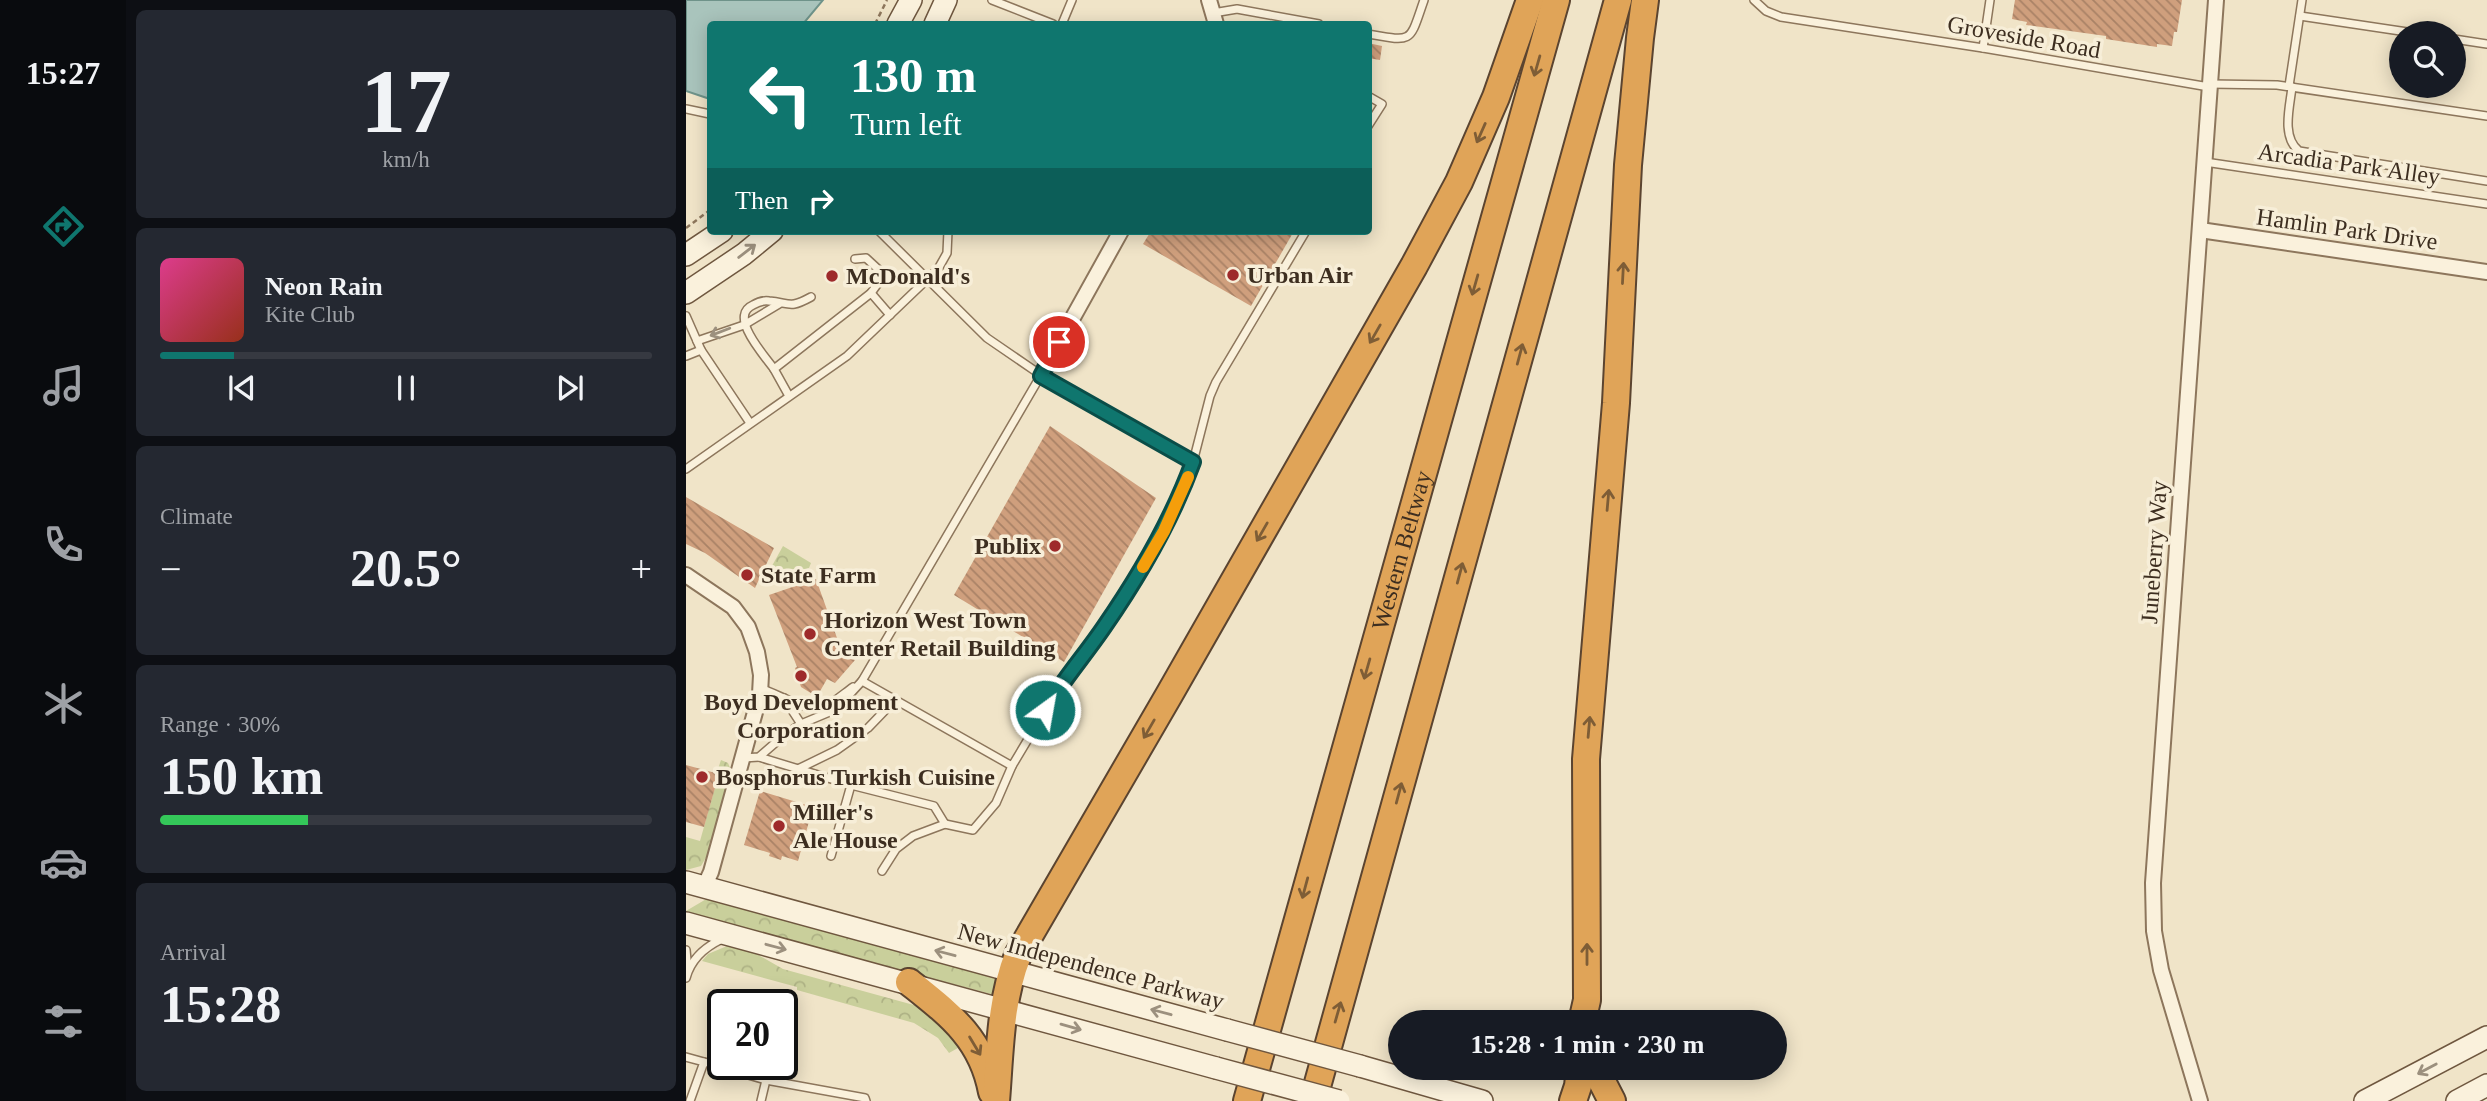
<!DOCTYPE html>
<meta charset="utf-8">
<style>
body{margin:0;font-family:"Times New Roman",serif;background:#242831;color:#f1f3f6;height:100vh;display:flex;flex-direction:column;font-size:26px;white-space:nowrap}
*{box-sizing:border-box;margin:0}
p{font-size:23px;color:#9ea1a6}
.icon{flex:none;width:38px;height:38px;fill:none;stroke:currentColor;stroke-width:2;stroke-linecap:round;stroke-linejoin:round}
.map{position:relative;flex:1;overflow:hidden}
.sheet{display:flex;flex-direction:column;gap:10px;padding:10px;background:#0d0f14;width:560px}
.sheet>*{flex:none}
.guide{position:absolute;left:21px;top:21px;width:665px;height:214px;border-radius:7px;box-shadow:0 4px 18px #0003;background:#0f766e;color:#fff;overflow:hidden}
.fabs{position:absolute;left:1703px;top:21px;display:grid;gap:14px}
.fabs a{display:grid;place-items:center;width:77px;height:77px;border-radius:50%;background:#171b24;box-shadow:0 4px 18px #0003;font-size:35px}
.speed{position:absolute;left:21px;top:989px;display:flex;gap:14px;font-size:35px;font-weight:700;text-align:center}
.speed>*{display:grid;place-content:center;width:91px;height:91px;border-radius:50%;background:#171b24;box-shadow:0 4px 18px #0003;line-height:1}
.speed .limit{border:4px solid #111;border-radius:10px;background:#fff;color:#111}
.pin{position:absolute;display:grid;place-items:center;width:60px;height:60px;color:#fff;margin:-30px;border:4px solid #fff;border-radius:50%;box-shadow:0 2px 7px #0007}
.me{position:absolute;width:77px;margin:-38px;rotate:32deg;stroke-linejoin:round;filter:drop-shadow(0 0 5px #0008)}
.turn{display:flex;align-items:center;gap:24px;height:147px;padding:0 28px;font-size:32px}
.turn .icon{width:91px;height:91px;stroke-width:2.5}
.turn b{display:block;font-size:49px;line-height:60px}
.then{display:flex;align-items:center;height:66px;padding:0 28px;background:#0003;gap:14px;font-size:26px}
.big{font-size:52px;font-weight:800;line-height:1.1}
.sheet .tile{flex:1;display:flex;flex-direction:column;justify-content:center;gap:10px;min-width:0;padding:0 24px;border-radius:10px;background:#242831}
.sheet .dial{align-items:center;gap:0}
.dial b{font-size:91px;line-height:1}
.song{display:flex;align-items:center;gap:21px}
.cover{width:84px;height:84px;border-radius:10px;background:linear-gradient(135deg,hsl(330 70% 55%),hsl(10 70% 35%))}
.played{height:7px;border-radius:4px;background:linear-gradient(90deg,#0f766e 15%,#363941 15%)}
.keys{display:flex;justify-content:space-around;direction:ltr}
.heat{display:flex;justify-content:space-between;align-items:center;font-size:38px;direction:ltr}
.charge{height:10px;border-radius:5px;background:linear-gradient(90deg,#34c759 30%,#363941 0)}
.trip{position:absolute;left:702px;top:1010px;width:399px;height:70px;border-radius:35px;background:#171b24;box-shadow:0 4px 18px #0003;font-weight:800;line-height:70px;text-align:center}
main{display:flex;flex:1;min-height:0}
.tab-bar{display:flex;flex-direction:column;width:126px;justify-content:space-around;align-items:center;background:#090b0e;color:#9ea1a6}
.tab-bar .icon{width:49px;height:49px}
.tab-bar .selected{color:#0f766e}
.tab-bar b{font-size:32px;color:#f1f3f6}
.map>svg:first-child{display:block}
.forest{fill:url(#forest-crowns)}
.water{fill:#a9c4bc;stroke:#6f938a;stroke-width:2}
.building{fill:url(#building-back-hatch)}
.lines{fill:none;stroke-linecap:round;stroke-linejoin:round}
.lane-casing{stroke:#8d765c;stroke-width:10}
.street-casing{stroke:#8d765c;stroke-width:18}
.secondary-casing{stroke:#6f573f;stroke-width:24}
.highway-casing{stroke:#5b4430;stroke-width:30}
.path{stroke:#8d765c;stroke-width:2.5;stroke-dasharray:5 3.5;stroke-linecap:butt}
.lane{stroke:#faf1dc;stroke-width:7}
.street{stroke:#faf1dc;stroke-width:14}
.secondary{stroke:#faf1dc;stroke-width:21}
.highway{stroke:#e0a458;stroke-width:26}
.secondary-bridge-casing{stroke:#6f573f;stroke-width:24;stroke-linecap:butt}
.secondary-bridge{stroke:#faf1dc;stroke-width:21}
.oneway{stroke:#7e5d36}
.oneway2{stroke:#9c907e}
.route-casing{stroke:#0a4d48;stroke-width:18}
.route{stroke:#0f766e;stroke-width:12}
.slow{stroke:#f59e0b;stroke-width:12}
.poi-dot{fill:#9e2a2b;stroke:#f7eed8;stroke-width:2.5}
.labels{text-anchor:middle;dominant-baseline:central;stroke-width:7;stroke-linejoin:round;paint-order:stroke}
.street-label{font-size:24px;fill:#3d2e20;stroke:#f7eed8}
.poi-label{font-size:24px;font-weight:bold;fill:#3d2e20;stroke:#f7eed8;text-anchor:start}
</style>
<main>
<nav class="tab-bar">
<b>15:27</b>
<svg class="icon selected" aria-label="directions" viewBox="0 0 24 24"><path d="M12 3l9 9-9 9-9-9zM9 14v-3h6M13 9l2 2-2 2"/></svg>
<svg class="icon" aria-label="music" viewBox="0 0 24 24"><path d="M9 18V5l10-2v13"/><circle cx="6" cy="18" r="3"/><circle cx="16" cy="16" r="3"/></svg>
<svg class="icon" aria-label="phone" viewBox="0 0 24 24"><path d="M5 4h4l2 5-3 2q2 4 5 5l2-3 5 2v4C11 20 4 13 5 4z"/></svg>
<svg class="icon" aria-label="climate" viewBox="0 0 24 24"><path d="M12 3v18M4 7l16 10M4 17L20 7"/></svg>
<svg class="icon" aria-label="car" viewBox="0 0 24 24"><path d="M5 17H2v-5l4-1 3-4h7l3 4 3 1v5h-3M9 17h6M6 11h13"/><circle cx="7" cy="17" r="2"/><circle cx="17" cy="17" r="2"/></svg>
<svg class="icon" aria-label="filters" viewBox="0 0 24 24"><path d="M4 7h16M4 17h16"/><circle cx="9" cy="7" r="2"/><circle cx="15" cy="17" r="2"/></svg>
</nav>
<section class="sheet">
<div class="tile dial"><b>17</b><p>km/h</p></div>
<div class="tile">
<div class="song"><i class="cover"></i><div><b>Neon Rain</b><p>Kite Club</p></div></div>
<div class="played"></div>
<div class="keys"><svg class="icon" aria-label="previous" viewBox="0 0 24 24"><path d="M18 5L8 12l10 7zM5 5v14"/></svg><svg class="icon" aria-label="pause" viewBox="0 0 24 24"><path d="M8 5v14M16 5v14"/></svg><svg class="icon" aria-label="next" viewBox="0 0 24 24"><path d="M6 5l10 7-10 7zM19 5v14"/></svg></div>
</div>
<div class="tile"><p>Climate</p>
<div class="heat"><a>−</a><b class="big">20.5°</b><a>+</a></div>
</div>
<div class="tile"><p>Range · 30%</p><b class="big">150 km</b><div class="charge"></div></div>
<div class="tile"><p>Arrival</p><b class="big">15:28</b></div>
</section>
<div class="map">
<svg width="1801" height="1101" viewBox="0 0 1801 1101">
<defs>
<pattern id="forest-crowns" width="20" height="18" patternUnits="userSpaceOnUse" patternTransform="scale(1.75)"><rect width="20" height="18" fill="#c9cf9b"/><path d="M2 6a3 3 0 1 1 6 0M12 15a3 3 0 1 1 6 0" fill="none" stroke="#aeb285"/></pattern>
<pattern id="building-back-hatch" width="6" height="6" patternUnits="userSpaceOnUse" patternTransform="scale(1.75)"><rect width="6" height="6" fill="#cf9f7d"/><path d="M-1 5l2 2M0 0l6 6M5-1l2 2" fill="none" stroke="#a98266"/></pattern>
</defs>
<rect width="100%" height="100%" fill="#f0e4c8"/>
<g class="forest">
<polygon points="97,546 125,563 123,568 76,584"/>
<polygon points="35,760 42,763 45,770 22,854 15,866 0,870 0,837 14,841 32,777 31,772"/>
<polygon points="22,898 310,977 313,979 309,995 0,914 0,911"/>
<polygon points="41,946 67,952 97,969 235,1007 279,1044 263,1053 252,1038 228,1023 111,990 111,987 16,961 22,954"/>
</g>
<polygon class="water" points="0,0 137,0 117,24 24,24 24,99 0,91"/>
<g class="building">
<polygon points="1329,0 1496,0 1491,32 1488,32 1486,46 1471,44 1471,47 1420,39 1420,36 1340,25 1341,22 1326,19"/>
<polygon points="682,43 696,46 694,60 682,58"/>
<polygon points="465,231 608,231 565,306 457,244"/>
<polygon points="364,426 470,498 378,662 268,595"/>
<polygon points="0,497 88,548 69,588 19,553 0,544"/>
<polygon points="130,579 156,652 169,660 149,683 141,679 133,693 128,695 115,687 109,668 111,667 83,595"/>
<polygon points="0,765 33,774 18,827 0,822"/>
<polygon points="74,791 127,807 112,861 96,856 95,860 83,856 84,853 58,845"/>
</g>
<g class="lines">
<defs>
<g id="lane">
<polyline points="306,0 367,24"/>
<polyline points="1068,0 1080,11 1095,17 1297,48 1523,87"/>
<polyline points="527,13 551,9 633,24"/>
<polyline points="1614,16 1728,33"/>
<polyline points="376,24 386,0"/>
<path d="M 682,34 C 728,42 723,43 738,0"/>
<polyline points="1768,39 1801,44"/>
<polyline points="1297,48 1304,0"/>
<polyline points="1524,84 1591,85 1801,116"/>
<polyline points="1603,86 1616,0"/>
<path d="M 1606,87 C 1604,106 1595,137 1613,151 L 1801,181"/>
<polyline points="682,96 696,104 682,126"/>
<polyline points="0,109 24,114"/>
<polyline points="1519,162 1801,204"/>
<polyline points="193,231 301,338 355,375 507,462"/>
<polyline points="169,259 180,258 193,270 193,282 185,293"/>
<polyline points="0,316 15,350 0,356"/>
<polyline points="11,341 58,325 93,304"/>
<polyline points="15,350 64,423"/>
<path d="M 88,369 C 78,355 42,316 67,305 C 72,302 77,300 83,301 C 105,303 103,309 125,297"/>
<polyline points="355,375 176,681 326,766 375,684 392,665 433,606 478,531 507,462 524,396 530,382 620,231"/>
<polyline points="103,396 88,369 185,293 204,315"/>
<polyline points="0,469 161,356 252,269 261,253 262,231"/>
<path d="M 74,688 C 90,693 117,710 133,708 C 145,706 157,694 167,687"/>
<polyline points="98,698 115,724"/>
<polyline points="73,757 165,785 145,856"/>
<polyline points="57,758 73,757 96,737 115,724 146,711 154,705 176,681"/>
<polyline points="112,769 151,750 182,728 209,700"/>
<polyline points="165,785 248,806 259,824"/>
<polyline points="196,871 210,849 227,836 259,824 287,830 310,803 326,766"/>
<polyline points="0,950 2,970"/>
<path d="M 0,978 C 5,959 19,947 36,939"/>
<polyline points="0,1057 18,1062 4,1101"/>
<polyline points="18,1062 80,1080 75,1101"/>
<polyline points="84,1064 80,1080 179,1098 180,1101"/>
</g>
<g id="street">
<polyline points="523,0 530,24"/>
<polyline points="1514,230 1801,272"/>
<polyline points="355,375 435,231"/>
<polyline points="0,575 47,607 62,627 71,652 75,675 74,694 25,872 18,887"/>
<polyline points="1514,1101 1475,970 1468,931 1467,883 1530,0"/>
</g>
<g id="secondary">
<polyline points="212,24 225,0"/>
<polyline points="249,24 260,0"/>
<polyline points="0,255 36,231"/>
<polyline points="0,293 58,254 86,231"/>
<polyline points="0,882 541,1030"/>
<polyline points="0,923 530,1068"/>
<polyline points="674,1066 796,1101"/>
<polyline points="1679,1101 1801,1037"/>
<polyline points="1771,1101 1801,1085"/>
</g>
<g id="highway">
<path d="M 223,982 C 263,1014 296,1038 306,1092"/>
<polyline points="896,1022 901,1000 900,759 930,403 942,165 954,38 959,0"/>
<polyline points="909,1068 926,1101"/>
<path d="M 310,1101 C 314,1053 314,1000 332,955 L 483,695 L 728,266 L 773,182 L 810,97 L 844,0"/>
<path id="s1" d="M 561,1101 L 870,0"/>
<polyline points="627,1101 932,0"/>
<polyline points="887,1101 892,1086 894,1068"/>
</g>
</defs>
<use href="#lane" class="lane-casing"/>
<use href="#street" class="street-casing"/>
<use href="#secondary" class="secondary-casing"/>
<use href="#highway" class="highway-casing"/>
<g class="path">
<polyline points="189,24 201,0"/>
<polyline points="0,228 24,210"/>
</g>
<use href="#lane" class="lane"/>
<use href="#street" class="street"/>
<use href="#secondary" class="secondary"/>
<use href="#highway" class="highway"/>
<defs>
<g id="secondary-bridge">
<polyline points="541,1030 674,1066"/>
<polyline points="530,1068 653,1101"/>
</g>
</defs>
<use href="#secondary-bridge" class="secondary-bridge-casing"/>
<use href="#secondary-bridge" class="secondary-bridge"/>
</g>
<defs><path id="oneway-shaft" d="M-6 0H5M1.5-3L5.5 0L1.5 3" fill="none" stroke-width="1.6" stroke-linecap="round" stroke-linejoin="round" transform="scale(1.75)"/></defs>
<g class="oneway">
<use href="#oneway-shaft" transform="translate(851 66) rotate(106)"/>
<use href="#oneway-shaft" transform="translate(795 133) rotate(114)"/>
<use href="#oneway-shaft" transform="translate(937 273) rotate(-87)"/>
<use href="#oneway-shaft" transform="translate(789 285) rotate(106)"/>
<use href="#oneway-shaft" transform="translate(689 334) rotate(120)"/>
<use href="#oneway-shaft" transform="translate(834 354) rotate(-75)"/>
<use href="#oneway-shaft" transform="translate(922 500) rotate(-85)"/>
<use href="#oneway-shaft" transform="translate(576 532) rotate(120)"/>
<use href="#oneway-shaft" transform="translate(774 573) rotate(-75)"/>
<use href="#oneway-shaft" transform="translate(681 669) rotate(106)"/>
<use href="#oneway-shaft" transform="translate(903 727) rotate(-85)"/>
<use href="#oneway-shaft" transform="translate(463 729) rotate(120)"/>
<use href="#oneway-shaft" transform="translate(713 793) rotate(-75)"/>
<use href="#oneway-shaft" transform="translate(619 888) rotate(105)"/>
<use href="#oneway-shaft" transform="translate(901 954) rotate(-90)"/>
<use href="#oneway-shaft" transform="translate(652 1012) rotate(-74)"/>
<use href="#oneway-shaft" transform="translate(289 1046) rotate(59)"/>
</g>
<g class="oneway2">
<use href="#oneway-shaft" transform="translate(61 251) rotate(-38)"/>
<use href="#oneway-shaft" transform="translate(34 332) rotate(159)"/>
<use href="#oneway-shaft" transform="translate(90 947) rotate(15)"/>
<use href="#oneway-shaft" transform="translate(259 953) rotate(-165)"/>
<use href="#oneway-shaft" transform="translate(475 1012) rotate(-165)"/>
<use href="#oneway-shaft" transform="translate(385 1027) rotate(16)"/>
<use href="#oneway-shaft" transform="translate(1741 1069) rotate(152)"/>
</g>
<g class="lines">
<defs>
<path id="route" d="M 359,710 C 376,681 399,655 418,627 C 454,575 485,522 507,462 L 355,376 L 373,342"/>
</defs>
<use href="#route" class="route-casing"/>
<use href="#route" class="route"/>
<polyline class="slow" points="457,567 478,531 502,477"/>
</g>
<g class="poi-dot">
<circle cx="547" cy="275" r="7"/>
<circle cx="146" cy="276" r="7"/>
<circle cx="369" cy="546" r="7"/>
<circle cx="61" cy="575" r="7"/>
<circle cx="124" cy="634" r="7"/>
<circle cx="115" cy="676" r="7"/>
<circle cx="16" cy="777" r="7"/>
<circle cx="93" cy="826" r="7"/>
</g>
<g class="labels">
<g class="street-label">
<text transform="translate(1338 37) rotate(10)">Groveside Road</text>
<text transform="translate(1663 164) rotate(8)">Arcadia Park Alley</text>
<text transform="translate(1661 229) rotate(8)">Hamlin Park Drive</text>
<text stroke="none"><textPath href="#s1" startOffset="572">Western Beltway</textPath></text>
<text transform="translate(1468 552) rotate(-86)">Juneberry Way</text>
<text transform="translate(405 966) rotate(15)">New Independence Parkway</text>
</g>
<g class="poi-label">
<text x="561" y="275">Urban Air</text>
<text x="160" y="276">McDonald's</text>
<text x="355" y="546" text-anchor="end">Publix</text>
<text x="75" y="575">State Farm</text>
<text x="138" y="620">Horizon West Town<tspan x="138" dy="28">Center Retail Building</tspan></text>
<text x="115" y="702" text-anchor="middle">Boyd Development<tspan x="115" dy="28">Corporation</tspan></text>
<text x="30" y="777">Bosphorus Turkish Cuisine</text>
<text x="107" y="812">Miller's<tspan x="107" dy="28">Ale House</tspan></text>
</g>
</g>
</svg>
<div class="fabs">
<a><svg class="icon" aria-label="search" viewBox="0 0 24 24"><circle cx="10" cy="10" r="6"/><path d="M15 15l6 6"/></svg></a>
</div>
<div class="speed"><div class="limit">20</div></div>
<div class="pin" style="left:373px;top:342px;background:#d93025"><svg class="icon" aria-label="arrive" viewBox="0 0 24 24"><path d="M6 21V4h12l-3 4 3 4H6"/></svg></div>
<svg class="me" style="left:359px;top:710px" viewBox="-20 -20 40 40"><circle r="17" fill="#0f766e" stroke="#fff" stroke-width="3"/><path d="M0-11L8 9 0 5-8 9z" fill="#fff"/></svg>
<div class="trip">15:28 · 1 min · 230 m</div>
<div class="guide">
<div class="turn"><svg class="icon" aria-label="left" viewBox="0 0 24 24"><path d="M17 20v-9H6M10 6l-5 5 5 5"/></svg><div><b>130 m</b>Turn left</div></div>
<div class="then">Then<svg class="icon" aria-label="right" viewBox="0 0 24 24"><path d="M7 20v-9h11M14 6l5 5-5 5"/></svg></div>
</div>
</div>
</main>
